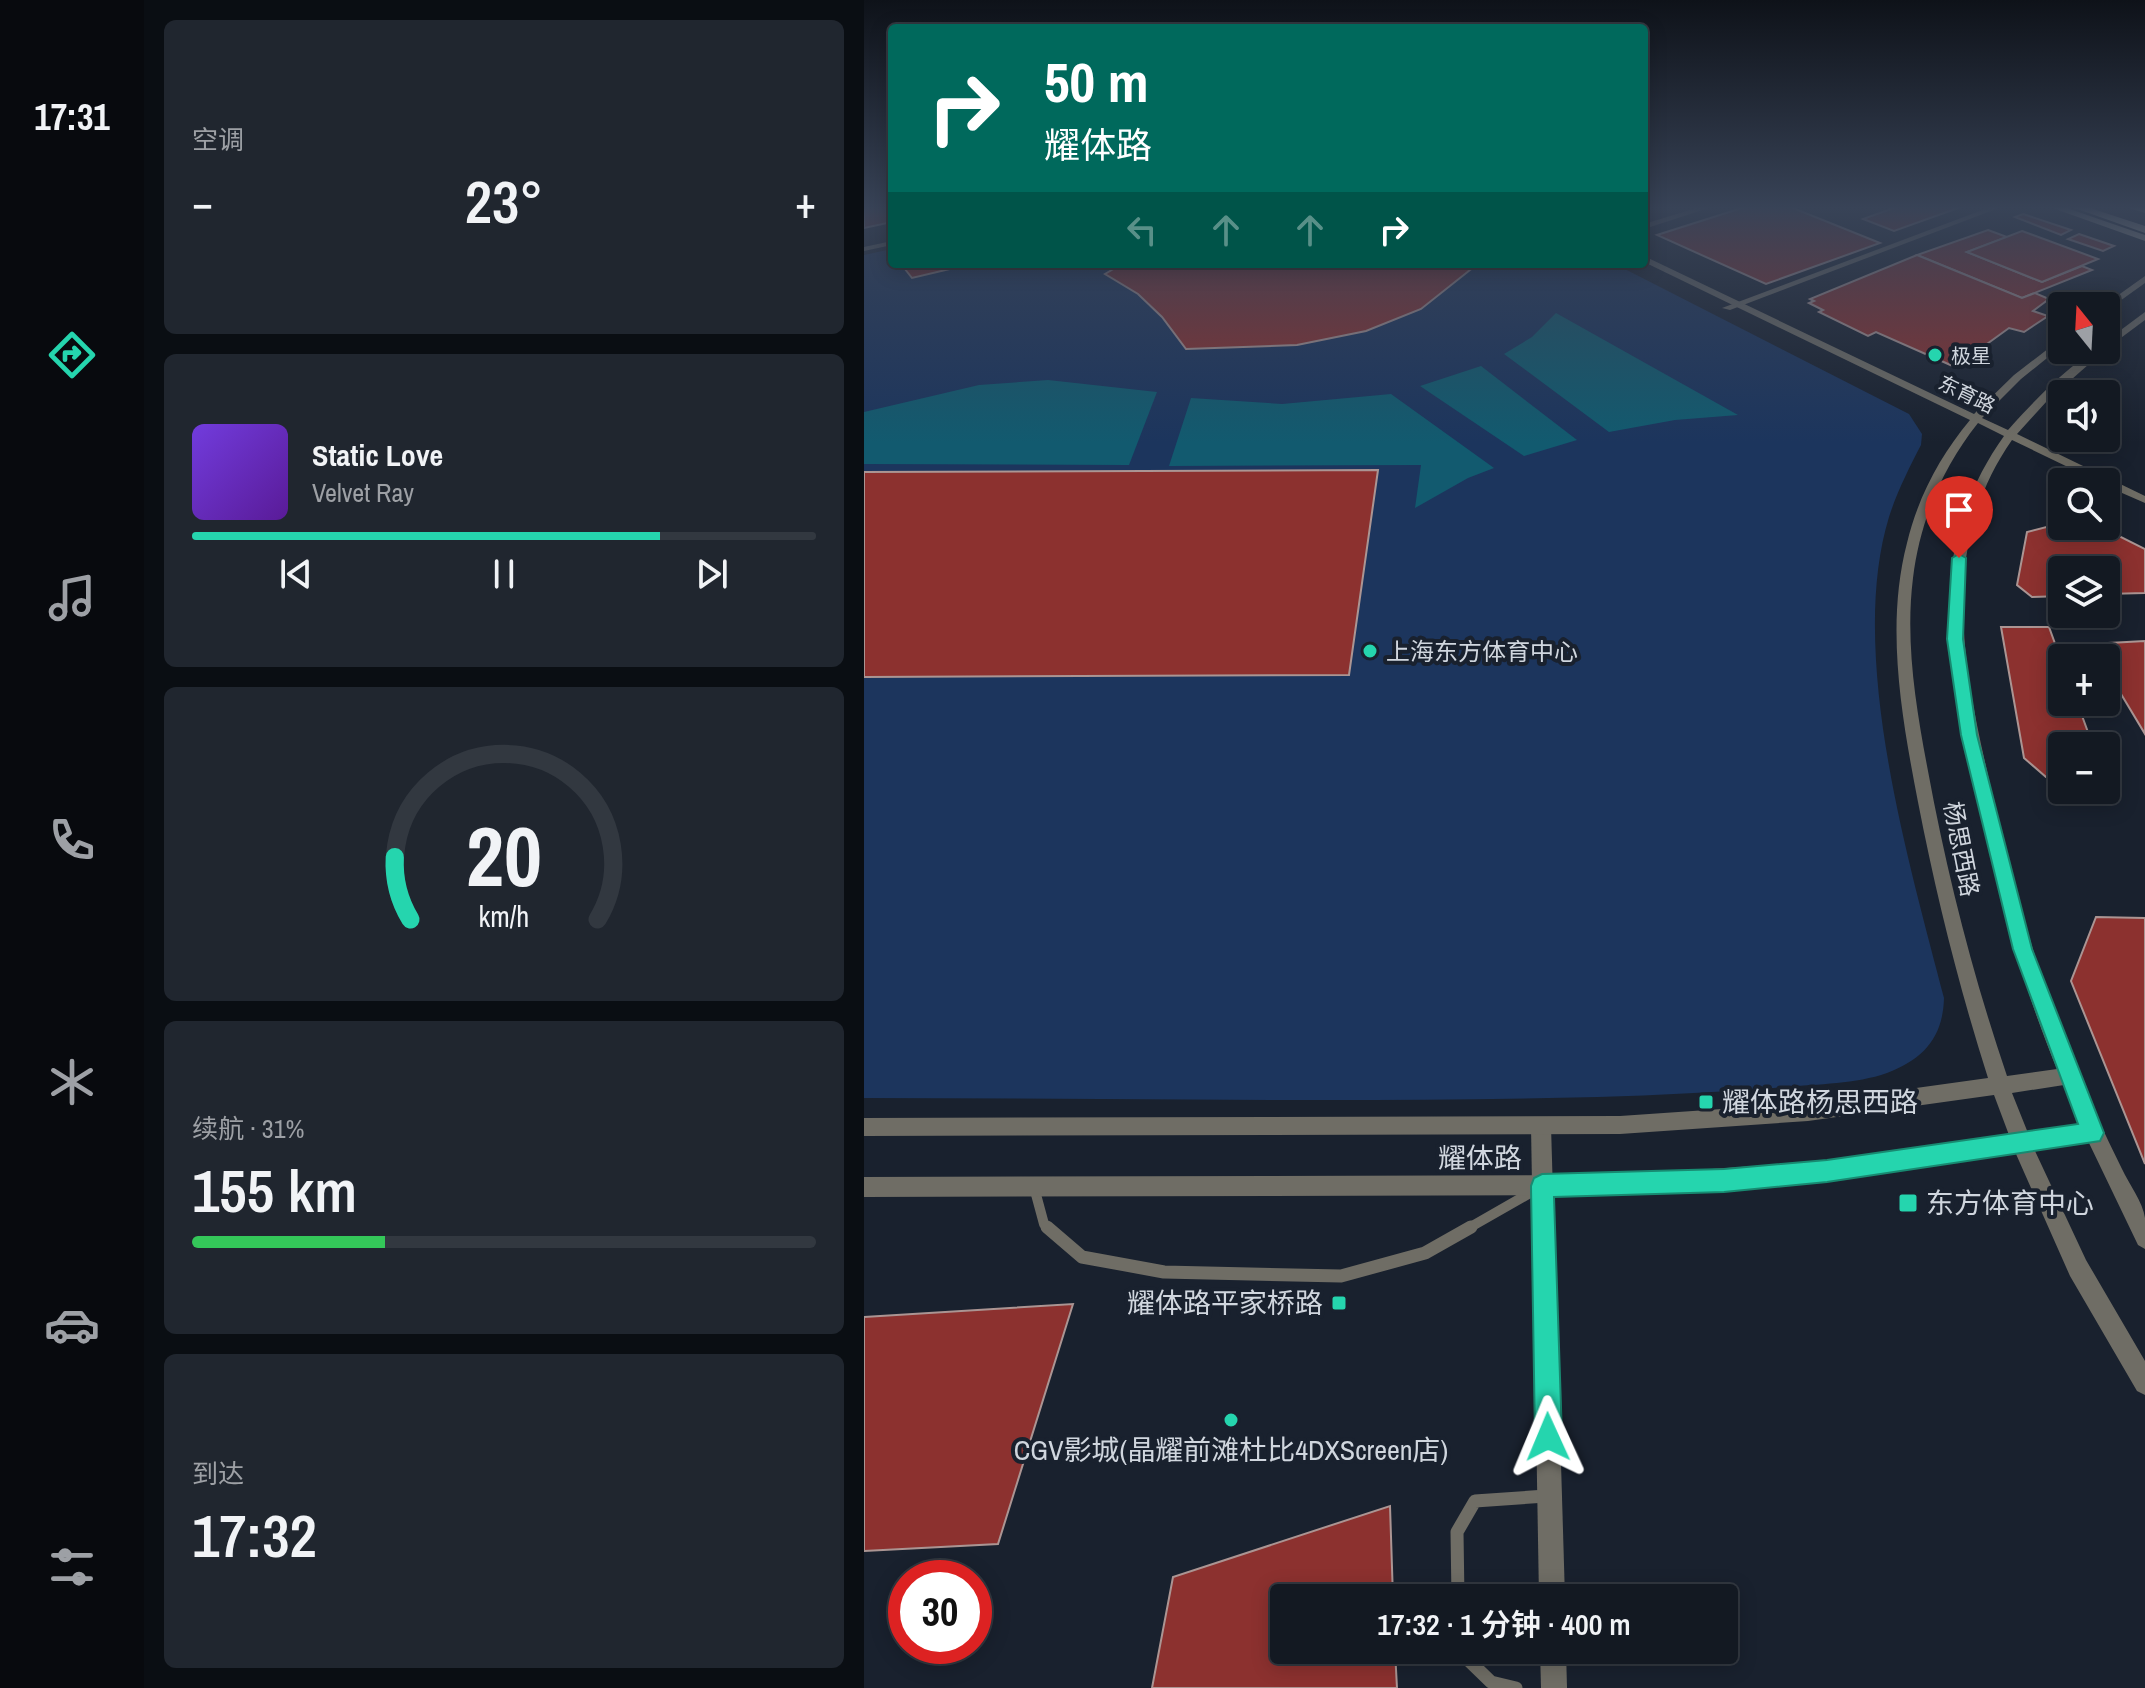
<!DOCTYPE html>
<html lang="zh">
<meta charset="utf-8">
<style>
body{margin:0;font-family:"Archivo Narrow","Noto Sans SC",sans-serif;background:#20262f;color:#f1f3f6;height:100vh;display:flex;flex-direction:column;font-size:30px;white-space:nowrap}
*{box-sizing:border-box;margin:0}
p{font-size:26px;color:#9da0a5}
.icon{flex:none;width:44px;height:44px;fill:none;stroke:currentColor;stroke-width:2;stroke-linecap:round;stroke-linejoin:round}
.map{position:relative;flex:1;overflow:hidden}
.details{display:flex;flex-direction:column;gap:20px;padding:20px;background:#0a0e13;width:720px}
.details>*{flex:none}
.guide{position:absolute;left:24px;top:24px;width:760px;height:244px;border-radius:8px;box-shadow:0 4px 20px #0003,0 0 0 2px #323840;background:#00695c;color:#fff;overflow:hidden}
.needle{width:52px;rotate:342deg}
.controls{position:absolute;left:1184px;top:292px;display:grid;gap:16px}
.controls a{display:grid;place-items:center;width:72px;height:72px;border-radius:8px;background:#131922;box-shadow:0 4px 20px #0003,0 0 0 2px #323840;font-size:40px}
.speed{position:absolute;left:24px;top:1560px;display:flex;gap:16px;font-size:40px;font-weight:700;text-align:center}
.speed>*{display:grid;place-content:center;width:104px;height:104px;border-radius:50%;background:#131922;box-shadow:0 4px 20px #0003,0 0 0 2px #323840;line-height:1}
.speed .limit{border:12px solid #d22;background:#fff;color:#111}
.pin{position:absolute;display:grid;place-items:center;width:68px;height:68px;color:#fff;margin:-82px -34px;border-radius:50% 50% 50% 0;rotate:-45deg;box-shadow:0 0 8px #0007}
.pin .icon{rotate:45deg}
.me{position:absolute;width:88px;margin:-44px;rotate:359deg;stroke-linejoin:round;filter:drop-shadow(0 0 6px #0008)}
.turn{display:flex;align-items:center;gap:28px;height:168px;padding:0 24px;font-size:36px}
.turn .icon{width:104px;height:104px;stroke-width:2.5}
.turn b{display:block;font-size:56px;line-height:68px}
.lanes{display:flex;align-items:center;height:76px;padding:0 24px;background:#0003;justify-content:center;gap:40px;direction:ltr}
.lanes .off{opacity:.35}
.big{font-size:60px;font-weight:600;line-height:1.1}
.details .tile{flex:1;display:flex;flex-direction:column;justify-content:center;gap:12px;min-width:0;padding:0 28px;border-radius:12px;background:#20262f}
.details .dial{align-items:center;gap:0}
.dial svg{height:208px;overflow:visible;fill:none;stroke:#323840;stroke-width:7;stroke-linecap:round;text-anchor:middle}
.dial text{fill:#f1f3f6;stroke:none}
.song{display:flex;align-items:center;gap:24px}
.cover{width:96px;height:96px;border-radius:12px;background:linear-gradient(135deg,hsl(260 70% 55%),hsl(270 70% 35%))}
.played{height:8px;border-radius:4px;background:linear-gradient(90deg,#25d5ae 75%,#323840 75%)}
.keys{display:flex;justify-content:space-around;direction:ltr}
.heat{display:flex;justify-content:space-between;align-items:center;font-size:44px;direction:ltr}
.charge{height:12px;border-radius:6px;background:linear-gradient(90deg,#34c759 31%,#323840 0)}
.trip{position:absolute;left:406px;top:1584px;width:468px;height:80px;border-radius:8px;background:#131922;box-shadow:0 4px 20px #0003,0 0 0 2px #323840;font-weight:600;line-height:80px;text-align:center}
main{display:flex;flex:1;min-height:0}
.dock{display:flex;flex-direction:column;width:144px;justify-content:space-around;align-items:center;background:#080a0e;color:#9da0a5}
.dock .icon{width:56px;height:56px}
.dock .selected{color:#25d5ae}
.dock b{font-size:36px;color:#f1f3f6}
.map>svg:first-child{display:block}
.green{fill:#1c355d}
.water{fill:#125a6f}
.building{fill:#8c312f;stroke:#ab9593;stroke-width:2}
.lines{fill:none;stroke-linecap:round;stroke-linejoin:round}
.service-far1{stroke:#6f6d65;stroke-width:10}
.service{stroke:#6f6d65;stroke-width:13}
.minor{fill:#6f6d65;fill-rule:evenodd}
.tertiary{fill:#6f6d65;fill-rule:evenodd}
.primary{fill:#bebaaa;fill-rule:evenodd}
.trunk{fill:#cecab8;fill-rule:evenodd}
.route{fill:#25d5ae;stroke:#188a71;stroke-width:2}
.poi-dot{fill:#25d5ae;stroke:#19212e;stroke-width:3}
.labels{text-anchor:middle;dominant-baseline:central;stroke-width:8;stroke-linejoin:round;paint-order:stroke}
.far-poi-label{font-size:20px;fill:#d0d6de;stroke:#19212e;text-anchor:start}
.far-street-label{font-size:20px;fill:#d0d6de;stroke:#19212e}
.poi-label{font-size:24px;fill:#d0d6de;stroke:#19212e;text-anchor:start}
.street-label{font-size:24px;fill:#d0d6de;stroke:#19212e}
.near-poi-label{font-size:28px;fill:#d0d6de;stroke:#19212e;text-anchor:start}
.near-street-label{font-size:28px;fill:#d0d6de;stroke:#19212e}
</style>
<main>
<nav class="dock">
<b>17:31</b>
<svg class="icon selected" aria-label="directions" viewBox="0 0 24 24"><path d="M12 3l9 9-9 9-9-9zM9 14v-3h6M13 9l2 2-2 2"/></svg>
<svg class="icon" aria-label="music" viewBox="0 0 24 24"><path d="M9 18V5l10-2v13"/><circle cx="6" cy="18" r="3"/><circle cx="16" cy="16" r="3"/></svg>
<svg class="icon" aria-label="phone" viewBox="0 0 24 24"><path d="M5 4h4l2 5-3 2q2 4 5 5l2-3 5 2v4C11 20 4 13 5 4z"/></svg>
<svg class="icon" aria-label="climate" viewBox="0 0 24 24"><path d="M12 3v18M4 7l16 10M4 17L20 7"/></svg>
<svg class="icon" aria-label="car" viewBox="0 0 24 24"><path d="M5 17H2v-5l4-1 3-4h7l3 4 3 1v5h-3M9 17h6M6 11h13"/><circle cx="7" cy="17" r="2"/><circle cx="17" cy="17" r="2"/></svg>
<svg class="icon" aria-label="filters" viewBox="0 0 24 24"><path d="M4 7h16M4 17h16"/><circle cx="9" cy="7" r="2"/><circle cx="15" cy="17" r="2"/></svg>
</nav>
<section class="details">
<div class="tile"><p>空调</p>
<div class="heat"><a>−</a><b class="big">23°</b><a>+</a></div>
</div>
<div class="tile">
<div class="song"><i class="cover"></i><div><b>Static Love</b><p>Velvet Ray</p></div></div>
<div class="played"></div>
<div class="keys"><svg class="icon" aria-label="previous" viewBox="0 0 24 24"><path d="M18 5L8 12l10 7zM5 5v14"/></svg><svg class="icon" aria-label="pause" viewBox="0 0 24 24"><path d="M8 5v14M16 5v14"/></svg><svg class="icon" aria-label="next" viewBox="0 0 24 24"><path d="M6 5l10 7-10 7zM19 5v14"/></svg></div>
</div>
<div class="tile dial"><svg viewBox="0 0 100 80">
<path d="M14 69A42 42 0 1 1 86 69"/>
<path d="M14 69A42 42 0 0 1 8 45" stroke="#25d5ae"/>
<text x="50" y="56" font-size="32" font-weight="700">20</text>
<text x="50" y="72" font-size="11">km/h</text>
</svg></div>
<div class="tile"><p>续航 · 31%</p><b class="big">155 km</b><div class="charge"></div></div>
<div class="tile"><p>到达</p><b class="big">17:32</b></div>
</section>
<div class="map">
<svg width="1281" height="1688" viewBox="0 0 1281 1688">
<rect width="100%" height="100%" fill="#19212e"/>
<path class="green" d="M 28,249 L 28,264 L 751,264 L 1045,414 L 1058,434 L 1057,445 C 1045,468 1033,492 1025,517 C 983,654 1045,862 1080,998 C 1079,1037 1060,1059 1023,1073 C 992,1084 954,1084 921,1087 C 859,1092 796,1095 734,1097 C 489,1103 244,1098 0,1098 L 0,255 Z"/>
<g class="water">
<polygon points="692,313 874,415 811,420 745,432 640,354 668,337"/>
<polygon points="617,366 713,440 660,456 556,386"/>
<polygon points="184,380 293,392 265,465 0,464 0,412 115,385"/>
<polygon points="527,394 630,468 604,478 551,508 557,465 305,466 327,398 418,404"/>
</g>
<g class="building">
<polygon points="0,206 28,206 28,222 0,228"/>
<polygon points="884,206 924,206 1016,243 902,284 793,235"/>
<polygon points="1035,206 1090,206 1094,208 1030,231 999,219"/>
<polygon points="1159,214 1207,230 1197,235 1151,217"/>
<polygon points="1124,230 1143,237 1103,252 1178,282 1218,266 1228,270 1158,298 1053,255"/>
<polygon points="1158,231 1234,259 1178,282 1103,252"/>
<polygon points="1215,234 1250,246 1239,251 1204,239"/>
<polygon points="1053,255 1158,298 1171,293 1185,299 1169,311 1184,316 1160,332 1145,328 1091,367 1012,332 1004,336 955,312 959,310 945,303 950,301 946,299"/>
<polygon points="37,264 107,264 48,278"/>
<polygon points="258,264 593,264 606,270 557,309 502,331 433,345 322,349 298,317 274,294 241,274"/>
<polygon points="514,470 485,675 0,677 0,472"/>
<polygon points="1198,523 1198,526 1235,526 1281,549 1281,593 1242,594 1242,570 1198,570 1198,596 1168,597 1153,585 1163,532"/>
<polygon points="1137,627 1185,627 1198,663 1198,702 1213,702 1229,746 1198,746 1198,778 1182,777 1160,758"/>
<polygon points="1281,641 1281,734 1242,669 1242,658 1235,658 1227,644"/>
<polygon points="1232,917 1281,918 1281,1164 1207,981"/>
<polygon points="209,1304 134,1544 0,1551 0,1317"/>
<polygon points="526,1506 529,1598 420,1598 420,1650 531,1650 533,1688 288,1688 309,1577"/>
</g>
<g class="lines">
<g class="service-far1">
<polyline points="170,1187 180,1224 186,1229"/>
<polyline points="603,1229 673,1189"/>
</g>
<g class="service">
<polyline points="183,1227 218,1257 300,1272 477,1276 561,1253 607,1227"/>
<polyline points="594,1598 593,1532 611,1501 682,1496"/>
<polyline points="594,1650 627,1682 652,1688"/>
</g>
<g class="minor">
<polygon points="839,206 851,206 780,229 780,224"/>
<polygon points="1129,206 1140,206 866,310 858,308"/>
<polygon points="677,1117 684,1119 687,1126 701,1598 675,1598 667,1126 670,1119"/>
<polygon points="676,1650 702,1650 703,1688 677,1688"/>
</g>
<g class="tertiary">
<polygon points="28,241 28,245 0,251 0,247"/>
<path d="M 780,256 L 1110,414 L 1150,375 L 1198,338 L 1198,346 L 1157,379 L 1118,418 L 1144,430 C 1162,410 1216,350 1241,350 L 1183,401 L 1153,434 L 1281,496 L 1281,503 L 1242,486 L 1242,482 L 1235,482 L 1148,440 C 1071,550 1101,676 1129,797 C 1149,887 1173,973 1208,1058 C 1223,1096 1240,1133 1258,1169 C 1265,1184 1279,1202 1281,1218 C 1281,1228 1281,1239 1281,1249 L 1274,1245 L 1225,1143 L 1171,1151 L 1222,1260 L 1281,1361 L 1281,1395 L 1273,1391 L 1206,1276 L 1152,1154 L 963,1181 L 762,1195 L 0,1197 L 0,1177 L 762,1175 L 963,1161 L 1145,1135 L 1130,1095 L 944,1121 L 756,1134 L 0,1136 L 0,1118 L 756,1116 L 944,1103 L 1124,1078 C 1095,987 1072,895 1054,802 C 1038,719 1021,627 1043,543 C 1054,497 1076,456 1106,420 L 780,262 ZM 1114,423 L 1140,436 C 1110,478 1091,526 1087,577 C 1081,651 1097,723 1113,794 C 1133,888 1156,980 1193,1069 L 1143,1076 C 1109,976 1083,874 1064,771 C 1052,708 1041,642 1049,578 C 1056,521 1078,468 1114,423 ZM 1200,1085 L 1217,1125 L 1164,1133 L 1148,1093 Z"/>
<polygon points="1281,276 1281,283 1242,311 1242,306 1239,306"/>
<polygon points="1281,312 1281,320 1242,349 1242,341"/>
</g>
<g class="primary">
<polygon points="1183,206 1197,206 1281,235 1281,241"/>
<polygon points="1264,206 1281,207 1281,213 1266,208"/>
</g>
<polygon class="trunk" points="1205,206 1220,206 1281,226 1281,233"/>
</g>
<linearGradient id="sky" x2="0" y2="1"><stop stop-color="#0e1219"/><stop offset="0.47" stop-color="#384357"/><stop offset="1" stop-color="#384357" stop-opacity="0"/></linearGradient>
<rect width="1281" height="442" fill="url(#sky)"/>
<polygon class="route" points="1095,554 1102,558 1099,639 1113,735 1168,949 1240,1133 1236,1141 963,1182 860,1192 690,1197 698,1437 694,1446 684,1450 675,1446 671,1437 667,1186 670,1178 678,1174 860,1169 963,1160 1214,1124 1149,949 1097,735 1083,639 1088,558"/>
<g class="poi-dot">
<circle cx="1071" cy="355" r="8"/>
<circle cx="506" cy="651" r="8"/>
<rect x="834" y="1094" width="16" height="16" rx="4"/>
<rect x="1034" y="1193" width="20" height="20" rx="4"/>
<rect x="467" y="1295" width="16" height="16" rx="4"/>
<circle cx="367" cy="1420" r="8"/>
</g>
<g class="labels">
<g class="far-poi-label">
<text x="1087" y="355">极星</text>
</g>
<g class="far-street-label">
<text transform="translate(1103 394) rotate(26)">东育路</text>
</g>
<g class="poi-label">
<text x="522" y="651">上海东方体育中心</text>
</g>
<g class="street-label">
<text transform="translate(1098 849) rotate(79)">杨思西路</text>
</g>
<g class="near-poi-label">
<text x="858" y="1102">耀体路杨思西路</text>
<text x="1062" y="1203">东方体育中心</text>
<text x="459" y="1303" text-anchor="end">耀体路平家桥路</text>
<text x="367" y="1450" text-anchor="middle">CGV影城(晶耀前滩杜比4DXScreen店)</text>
</g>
<g class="near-street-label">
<text x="616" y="1158">耀体路</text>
</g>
</g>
</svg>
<div class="controls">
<a><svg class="needle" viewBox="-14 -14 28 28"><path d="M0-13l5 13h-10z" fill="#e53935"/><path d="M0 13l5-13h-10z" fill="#9da0a5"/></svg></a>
<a><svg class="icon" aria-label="sound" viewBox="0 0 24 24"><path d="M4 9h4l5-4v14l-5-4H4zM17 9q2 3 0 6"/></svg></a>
<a><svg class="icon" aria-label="search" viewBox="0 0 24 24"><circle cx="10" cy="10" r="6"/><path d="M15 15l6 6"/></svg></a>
<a><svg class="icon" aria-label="layers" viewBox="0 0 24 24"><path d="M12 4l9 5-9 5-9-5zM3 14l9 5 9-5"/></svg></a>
<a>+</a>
<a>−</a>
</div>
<div class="speed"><div class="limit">30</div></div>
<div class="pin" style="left:1095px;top:558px;background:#d93025"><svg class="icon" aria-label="arrive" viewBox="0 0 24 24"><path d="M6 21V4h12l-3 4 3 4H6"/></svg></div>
<svg class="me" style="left:684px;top:1437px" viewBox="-20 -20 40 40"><path d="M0-17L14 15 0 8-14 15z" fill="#25d5ae" stroke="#fff" stroke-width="4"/></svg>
<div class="trip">17:32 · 1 分钟 · 400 m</div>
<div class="guide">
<div class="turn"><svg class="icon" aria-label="right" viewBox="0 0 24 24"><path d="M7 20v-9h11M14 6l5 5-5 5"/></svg><div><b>50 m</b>耀体路</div></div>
<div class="lanes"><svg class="icon off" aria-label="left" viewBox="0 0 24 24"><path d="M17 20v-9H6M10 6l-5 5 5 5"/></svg><svg class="icon off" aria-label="ahead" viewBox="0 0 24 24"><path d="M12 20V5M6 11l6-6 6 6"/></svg><svg class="icon off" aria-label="ahead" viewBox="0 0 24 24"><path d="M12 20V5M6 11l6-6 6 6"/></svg><svg class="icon" aria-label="right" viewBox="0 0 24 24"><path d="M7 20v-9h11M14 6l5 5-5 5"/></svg></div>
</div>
</div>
</main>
